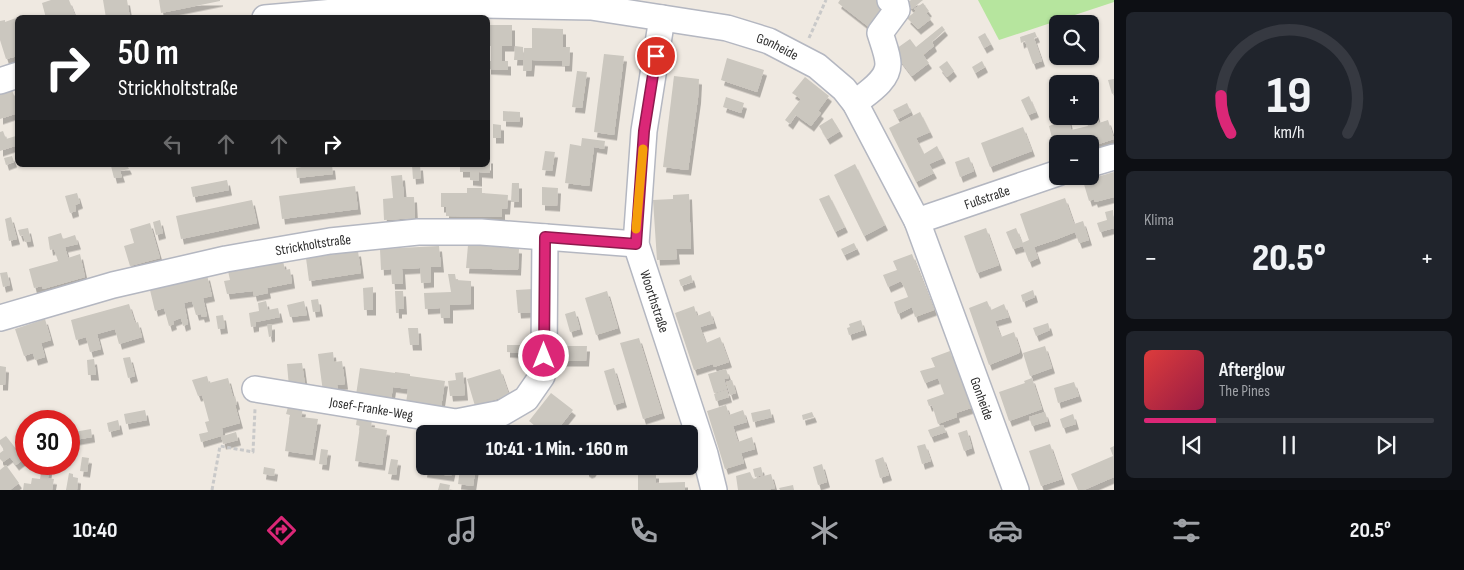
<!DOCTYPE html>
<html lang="de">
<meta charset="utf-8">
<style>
body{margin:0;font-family:"Sofia Sans Condensed",sans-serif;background:#20242c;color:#f1f3f6;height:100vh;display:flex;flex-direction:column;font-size:19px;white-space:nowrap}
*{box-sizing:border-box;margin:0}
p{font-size:16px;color:#9ea1a6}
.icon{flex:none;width:28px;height:28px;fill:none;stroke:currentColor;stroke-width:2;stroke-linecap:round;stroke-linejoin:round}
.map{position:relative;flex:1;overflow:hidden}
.details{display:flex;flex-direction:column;gap:12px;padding:12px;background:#0d0f14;width:350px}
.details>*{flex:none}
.banner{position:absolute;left:15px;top:15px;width:475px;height:152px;border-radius:8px;box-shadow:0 1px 4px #0004;background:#202124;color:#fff;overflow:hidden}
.fabs{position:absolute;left:1049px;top:15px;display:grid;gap:10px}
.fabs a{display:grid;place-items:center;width:50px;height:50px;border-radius:8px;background:#171b24;box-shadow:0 1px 4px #0004;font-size:25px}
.speed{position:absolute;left:15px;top:410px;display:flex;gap:10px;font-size:25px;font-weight:700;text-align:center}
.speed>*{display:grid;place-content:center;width:65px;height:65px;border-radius:50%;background:#171b24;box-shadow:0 1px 4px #0004;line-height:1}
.speed .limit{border:8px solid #d22;background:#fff;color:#111}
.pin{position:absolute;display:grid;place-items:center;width:42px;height:42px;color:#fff;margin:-21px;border:2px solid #fff;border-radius:50%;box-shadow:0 1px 5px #0007}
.me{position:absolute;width:55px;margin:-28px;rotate:0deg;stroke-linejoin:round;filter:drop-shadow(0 0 4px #0008)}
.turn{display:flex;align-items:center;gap:18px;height:105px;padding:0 20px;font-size:22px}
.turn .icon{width:65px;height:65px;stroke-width:2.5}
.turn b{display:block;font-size:35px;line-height:42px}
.lanes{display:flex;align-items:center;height:48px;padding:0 20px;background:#0003;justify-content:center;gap:25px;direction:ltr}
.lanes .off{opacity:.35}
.big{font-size:38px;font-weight:800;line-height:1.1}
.details .card{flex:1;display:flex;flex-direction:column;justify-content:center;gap:8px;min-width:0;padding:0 18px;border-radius:8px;background:#20242c}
.details .dial{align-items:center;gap:0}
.dial svg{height:130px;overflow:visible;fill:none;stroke:#363941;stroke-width:7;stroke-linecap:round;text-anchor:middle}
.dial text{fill:#f1f3f6;stroke:none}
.song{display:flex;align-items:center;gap:15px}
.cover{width:60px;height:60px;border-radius:8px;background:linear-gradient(135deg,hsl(0 70% 55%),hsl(340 70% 35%))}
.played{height:5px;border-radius:2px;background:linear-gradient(90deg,#db2777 25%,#363941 25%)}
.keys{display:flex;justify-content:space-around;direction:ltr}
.heat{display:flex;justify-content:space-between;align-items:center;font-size:28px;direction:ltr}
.trip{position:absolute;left:416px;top:425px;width:282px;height:50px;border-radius:8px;background:#171b24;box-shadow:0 1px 4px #0004;font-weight:800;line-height:50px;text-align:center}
.dock{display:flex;height:80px;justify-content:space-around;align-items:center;background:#090b0e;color:#9ea1a6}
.dock .icon{width:35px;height:35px}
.dock .selected{color:#db2777}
.dock b{font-size:22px;color:#f1f3f6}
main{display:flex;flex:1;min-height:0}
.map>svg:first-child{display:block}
.grass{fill:#b6e59e}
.building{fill:#cbc7bf;filter:url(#shadow)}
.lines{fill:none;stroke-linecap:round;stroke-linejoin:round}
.minor-casing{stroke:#b4b7c1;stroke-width:28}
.path{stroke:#c9c9c9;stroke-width:3;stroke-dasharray:4 2.5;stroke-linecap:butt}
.minor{stroke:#fff;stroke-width:25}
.route-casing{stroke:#8e194d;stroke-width:12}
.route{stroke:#db2777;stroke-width:9}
.slow{stroke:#f59e0b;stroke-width:9}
.labels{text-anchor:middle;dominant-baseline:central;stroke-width:4;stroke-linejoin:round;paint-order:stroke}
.street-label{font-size:14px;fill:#2e2e2e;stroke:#fff}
</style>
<main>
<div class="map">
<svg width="1114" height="490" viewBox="0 0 1114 490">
<defs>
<filter id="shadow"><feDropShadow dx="3" dy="5.5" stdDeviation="0" flood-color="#0004"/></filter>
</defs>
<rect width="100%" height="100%" fill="#efe9e1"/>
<polygon class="grass" points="978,0 1114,0 1114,2 999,40"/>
<g class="building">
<polygon points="51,0 69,0 76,18 46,18 42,3"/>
<polygon points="103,0 127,0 130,18 106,18"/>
<polygon points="159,0 220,0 220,1 161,13"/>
<polygon points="840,0 876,0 890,10 874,31 838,3"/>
<polygon points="911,0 923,0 912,9 907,3"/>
<polygon points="923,3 929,11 926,13 931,19 918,29 907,18 916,11 914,9"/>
<polygon points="16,18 18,21 18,56 6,59 0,40 0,21 5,20 5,22"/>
<polygon points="488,25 512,25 512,46 502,46 502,61 508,61 508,70 488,69 488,61 491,61 491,46 488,46"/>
<polygon points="942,26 945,30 932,42 934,46 923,55 929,63 912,76 893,51 910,39 916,47"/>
<polygon points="532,28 563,29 563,47 570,47 569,66 562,66 562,61 532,60 531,71 523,71 524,48 532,48"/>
<polygon points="1035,32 1037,37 1034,38 1042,61 1033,64 1025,41 1021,43 1020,37"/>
<polygon points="985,33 991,44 984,48 978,37"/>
<polygon points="515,46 523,47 523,60 514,60"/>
<polygon points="604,54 624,56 614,135 594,132"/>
<polygon points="727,58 764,70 757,92 721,80"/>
<polygon points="947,61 954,71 947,77 939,67"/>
<polygon points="982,61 985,67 975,73 972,67"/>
<polygon points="577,71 587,72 582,108 572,107"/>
<polygon points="674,76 699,79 698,98 688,170 663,167"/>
<polygon points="805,77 829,96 818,111 821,113 811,126 796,115 790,124 785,120 801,99 792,93"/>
<polygon points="1114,79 1114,93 1112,94 1108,80"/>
<polygon points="12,90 18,106 18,113 0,119 0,94"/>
<polygon points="1029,96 1036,112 1028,115 1021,100"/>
<polygon points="726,97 744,103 741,113 723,107"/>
<polygon points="907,103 911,112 898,119 893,110"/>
<polygon points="1095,108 1099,123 1108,120 1114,139 1090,147 1090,144 1058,144 1057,158 1049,126 1057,123 1055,117 1061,116 1062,118 1068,116 1071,130 1088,126 1084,116 1090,116 1090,110"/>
<polygon points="503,111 520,112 520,119 519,122 503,121"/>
<polygon points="920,112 930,132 916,138 924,154 937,146 943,158 929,164 934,173 916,182 889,128"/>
<polygon points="832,118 840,131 827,139 819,126"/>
<polygon points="493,124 501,125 501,138 493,138"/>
<polygon points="1023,127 1032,151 990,167 981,143"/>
<polygon points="3,131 6,139 16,136 18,145 0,151 0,132"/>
<polygon points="582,138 605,141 604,149 594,147 589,186 565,183 570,144 581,146"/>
<polygon points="545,151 555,152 552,171 542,170"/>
<polygon points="12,156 14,162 6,165 4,158"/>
<polygon points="969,157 974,171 960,177 955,162"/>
<polygon points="488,158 490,158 490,173 479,172 479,181 470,180 470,172 460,172 460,165 488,165"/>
<polygon points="855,164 885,225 864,236 834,175"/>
<polygon points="114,165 127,165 129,169 120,171 122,177 114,178 111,166"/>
<polygon points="313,165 332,165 333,174 297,178 296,168"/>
<polygon points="412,165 420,165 421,178 413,179"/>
<polygon points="1114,172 1114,197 1095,202 1094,199 1089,201 1083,181"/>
<polygon points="402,175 404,197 414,197 415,218 384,220 383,199 393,198 391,176"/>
<polygon points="227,180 229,190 193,197 191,187"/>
<polygon points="512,183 519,183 519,202 511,202"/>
<polygon points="355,186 358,209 282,219 279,196"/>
<polygon points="542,187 558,188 557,206 542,205"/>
<polygon points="467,188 482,188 482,193 508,195 507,209 502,209 502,217 446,216 446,207 441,207 441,193 467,193"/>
<polygon points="77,193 80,203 75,205 76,211 70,213 65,196"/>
<polygon points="689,194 691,249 676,249 677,259 657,260 653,200 673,199 673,195"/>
<polygon points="829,195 845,227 835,232 819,199"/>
<polygon points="1065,198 1074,224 1083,221 1089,240 1079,243 1075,232 1055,240 1034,247 1038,258 1029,262 1023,246 1013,249 1006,232 1016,228 1022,243 1029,240 1020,214"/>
<polygon points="252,200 257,223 181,239 176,216"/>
<polygon points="1113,210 1114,228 1100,232 1097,223 1107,220 1105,212"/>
<polygon points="11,217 17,239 9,241 5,219"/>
<polygon points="160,220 163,233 156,235 153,222"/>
<polygon points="150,223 160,258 130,266 124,246 134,243 130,229"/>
<polygon points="28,228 31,241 25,242 23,235 20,236 18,230"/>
<polygon points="986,228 999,265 977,273 964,236"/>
<polygon points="61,233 63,239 75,235 78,244 65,247 68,258 80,254 85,277 43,289 42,286 34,288 29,269 58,261 54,249 50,250 48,237"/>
<polygon points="854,243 857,249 844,255 841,249"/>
<polygon points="468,245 519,248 518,270 466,268"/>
<polygon points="439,246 441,267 431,267 431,282 421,283 420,268 402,269 403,284 392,284 391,269 381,270 380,249"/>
<polygon points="358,251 361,273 309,281 306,258"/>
<polygon points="912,254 934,310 915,317 912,307 898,314 894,302 908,297 905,289 901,281 888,287 883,275 897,270 893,261"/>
<polygon points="283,261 285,270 290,269 292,283 267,288 268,293 254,296 253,291 227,294 224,281 230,280 228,271"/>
<polygon points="7,272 10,285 3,287 0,273"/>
<polygon points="448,274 455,274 456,280 471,281 471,304 450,305 450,318 441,318 440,308 425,309 424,293 451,292"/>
<polygon points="207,275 212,296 203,298 207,316 202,317 201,314 196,315 192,301 184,303 188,324 183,326 181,318 173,321 174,324 169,326 164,308 155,311 150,290"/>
<polygon points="691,275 693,282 681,286 679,280"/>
<polygon points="373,287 373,310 364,310 363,288"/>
<polygon points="533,289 534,312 518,313 516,290"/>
<polygon points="1033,290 1035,297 1023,302 1021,295"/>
<polygon points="395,291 403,291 404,309 399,309 399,313 396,313"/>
<polygon points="607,291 618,328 596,335 585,298"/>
<polygon points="318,299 320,311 313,312 311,300"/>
<polygon points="266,301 268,310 278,308 280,317 256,322 256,326 251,327 249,313 259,311 258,303"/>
<polygon points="304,301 307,315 290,317 287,305"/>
<polygon points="987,301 991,310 1004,304 1009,317 995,321 1001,337 1014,332 1020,350 1019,353 989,365 969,308"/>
<polygon points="129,304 135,323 138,322 142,337 119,344 115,329 97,334 101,349 90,352 86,337 76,340 71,320"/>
<polygon points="694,306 697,316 710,311 714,323 700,327 706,343 720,337 729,362 714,367 713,364 694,370 675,313"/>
<polygon points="575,311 580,329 570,332 565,314"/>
<polygon points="223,315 225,328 218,329 216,316"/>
<polygon points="45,319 51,340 41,343 45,357 35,360 33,353 24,356 15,329"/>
<polygon points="861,320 864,330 849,335 847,328 850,327 849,324"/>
<polygon points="1048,323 1050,330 1036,336 1033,328"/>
<polygon points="272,324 272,336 269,337 267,325"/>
<polygon points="408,328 418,328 419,345 410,345"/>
<polygon points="639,338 662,413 643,419 620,343"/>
<polygon points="507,345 523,345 522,353 507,352"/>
<polygon points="556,346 587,346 586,361 556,361"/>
<polygon points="1045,346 1052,368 1030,376 1023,353"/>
<polygon points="950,351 971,408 956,413 957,417 938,424 932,405 929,406 927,400 944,394 938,378 925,383 920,371 935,367 931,358"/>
<polygon points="333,352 334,362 342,361 345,384 337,385 338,390 323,392 318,354"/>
<polygon points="130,357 135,376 128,378 123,358"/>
<polygon points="94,359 96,375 88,375 87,360"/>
<polygon points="302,363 305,385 289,387 287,364"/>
<polygon points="0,366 6,367 5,385 0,385"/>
<polygon points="360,368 395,373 395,372 410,374 410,376 445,381 441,408 406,403 408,389 393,387 391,400 356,395"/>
<polygon points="614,368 624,402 614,405 604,371"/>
<polygon points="500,369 509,395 475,406 467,379"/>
<polygon points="726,369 729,378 724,379 727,389 714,393 708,374"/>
<polygon points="463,372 465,395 450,396 448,381 456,380 455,373"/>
<polygon points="207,376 209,383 228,378 233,397 235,396 237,404 235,405 240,423 222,428 223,436 236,432 238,440 223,444 221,436 201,442 199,434 208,432 205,422 209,421 202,395 198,396 192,380"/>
<polygon points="1032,378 1042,409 1009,421 999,392 1025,383 1024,381"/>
<polygon points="732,380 736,393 730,395 726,382"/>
<polygon points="1074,382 1079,396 1058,403 1054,388"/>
<polygon points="727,390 729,397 716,401 714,394"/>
<polygon points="551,393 573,410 554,434 545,434 529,421"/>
<polygon points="726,405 729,415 743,410 747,422 733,426 738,442 752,437 755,449 741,453 744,463 725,469 707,411"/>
<polygon points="288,407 303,409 301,417 318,419 312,455 285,451 290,415 286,414"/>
<polygon points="770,409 772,417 753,422 751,413"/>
<polygon points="145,410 147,420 126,424 124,414"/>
<polygon points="812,412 814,417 803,420 802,415"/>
<polygon points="1045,412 1048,421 1032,426 1029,417"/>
<polygon points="1073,414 1076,424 1063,428 1060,419"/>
<polygon points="61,417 68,417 68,421 51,421 51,419 61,420"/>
<polygon points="357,418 372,420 371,427 387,430 382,465 355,461 360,426 356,425"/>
<polygon points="118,420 120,429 109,432 107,423"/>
<polygon points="943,425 946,432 931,437 928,430"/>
<polygon points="426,428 441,430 441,434 426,434"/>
<polygon points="515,428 517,434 498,434 498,433"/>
<polygon points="91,429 92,437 75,440 74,432"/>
<polygon points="967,430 972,448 964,451 958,433"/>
<polygon points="6,436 24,459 16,465 10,457 3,462 0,459 0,453 4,450 0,444 0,440"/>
<polygon points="925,444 931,461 922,464 917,446"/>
<polygon points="1050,444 1062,479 1041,486 1029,451"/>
<polygon points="1114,446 1114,477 1084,490 1078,490 1071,474 1113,456 1110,448"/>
<polygon points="321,449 328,450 326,465 319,464"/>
<polygon points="82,457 89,458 87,472 80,471"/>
<polygon points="883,457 889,475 880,478 875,460"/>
<polygon points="391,459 398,460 396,475 388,474"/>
<polygon points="822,464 827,482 818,485 813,467"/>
<polygon points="6,465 19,483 10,490 0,490 0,470"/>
<polygon points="425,466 453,466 451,476 424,472"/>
<polygon points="469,466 476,466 473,486 458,484 460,469 468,470"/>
<polygon points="586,466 593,466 594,469 592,472 589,473 586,471"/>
<polygon points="264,467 275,469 274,476 263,474"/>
<polygon points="761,467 763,475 755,477 753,469"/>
<polygon points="42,468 49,469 48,478 54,479 52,490 23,490 24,483 31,484 32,478 40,479"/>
<polygon points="750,472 753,479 771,474 775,488 767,490 738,490 736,476"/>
<polygon points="69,473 73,474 73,477 78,478 77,490 66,490"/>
<polygon points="638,473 656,473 656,483 685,482 685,490 638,490"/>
<polygon points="440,483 450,485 449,490 438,490"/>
<polygon points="793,485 794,490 780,490 779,488"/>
</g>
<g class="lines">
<defs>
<g id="minor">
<path id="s1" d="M 265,18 L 426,4 L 591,7 L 727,28 L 769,41 L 817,66 L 844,89 L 855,103 L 917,221 L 1016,490"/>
<path id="s2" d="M 662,18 L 644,131 L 636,244 L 705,454 L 714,490"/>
<polyline points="0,81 18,75"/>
<path d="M 855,103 C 867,93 888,81 888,64 C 888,55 883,43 880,33 L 897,10 L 896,5 L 890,0"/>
<polyline points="1090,164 1114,157"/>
<path id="s3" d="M 917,221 L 1058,173"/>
<path id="s4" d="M 0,318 L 113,285 L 226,259 L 330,241 L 418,232 L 481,232 L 636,244"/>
<path id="s5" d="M 255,389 L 456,422 L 502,413 L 526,399 L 542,376 L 544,356 L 545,237"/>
</g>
</defs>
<use href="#minor" class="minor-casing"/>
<g class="path">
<polyline points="809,38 826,0"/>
<polyline points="212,490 220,446 253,452 255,409"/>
</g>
<use href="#minor" class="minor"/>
</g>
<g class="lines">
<defs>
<polyline id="route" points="544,356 545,237 636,244 644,131 656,56"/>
</defs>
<use href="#route" class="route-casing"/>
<use href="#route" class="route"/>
<polyline class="slow" points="636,229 643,149"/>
</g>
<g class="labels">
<g class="street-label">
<text stroke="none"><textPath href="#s1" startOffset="518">Gonheide</textPath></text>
<text stroke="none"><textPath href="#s3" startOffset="74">Fußstraße</textPath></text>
<text stroke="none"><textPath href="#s4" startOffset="322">Strickholtstraße</textPath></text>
<text stroke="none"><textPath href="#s2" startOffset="288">Woorthstraße</textPath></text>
<text stroke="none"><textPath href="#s1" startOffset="938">Gonheide</textPath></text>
<text stroke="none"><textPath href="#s5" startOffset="118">Josef-Franke-Weg</textPath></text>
</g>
</g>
</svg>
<div class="fabs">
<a><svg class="icon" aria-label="search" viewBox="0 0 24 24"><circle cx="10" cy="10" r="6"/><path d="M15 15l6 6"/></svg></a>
<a>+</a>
<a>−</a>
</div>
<div class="speed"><div class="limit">30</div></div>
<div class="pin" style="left:656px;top:56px;background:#d93025"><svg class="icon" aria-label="arrive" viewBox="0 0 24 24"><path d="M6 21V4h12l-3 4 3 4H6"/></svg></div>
<svg class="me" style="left:544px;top:356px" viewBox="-20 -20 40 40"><circle r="17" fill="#db2777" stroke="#fff" stroke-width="3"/><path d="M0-11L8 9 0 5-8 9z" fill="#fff"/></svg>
<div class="trip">10:41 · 1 Min. · 160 m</div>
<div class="banner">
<div class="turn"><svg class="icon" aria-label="right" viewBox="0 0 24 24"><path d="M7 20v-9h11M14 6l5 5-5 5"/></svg><div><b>50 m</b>Strickholtstraße</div></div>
<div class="lanes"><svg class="icon off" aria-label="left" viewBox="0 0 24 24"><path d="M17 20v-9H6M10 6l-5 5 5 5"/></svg><svg class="icon off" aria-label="ahead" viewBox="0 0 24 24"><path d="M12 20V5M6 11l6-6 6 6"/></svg><svg class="icon off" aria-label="ahead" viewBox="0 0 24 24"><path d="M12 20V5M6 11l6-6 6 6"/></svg><svg class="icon" aria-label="right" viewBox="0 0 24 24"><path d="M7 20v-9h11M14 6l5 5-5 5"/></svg></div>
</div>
</div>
<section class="details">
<div class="card dial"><svg viewBox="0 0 100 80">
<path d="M14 69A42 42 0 1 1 86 69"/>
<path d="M14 69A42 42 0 0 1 8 46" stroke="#db2777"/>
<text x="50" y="56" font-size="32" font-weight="700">19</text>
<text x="50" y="72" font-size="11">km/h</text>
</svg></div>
<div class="card"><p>Klima</p>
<div class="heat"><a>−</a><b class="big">20.5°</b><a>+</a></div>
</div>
<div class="card">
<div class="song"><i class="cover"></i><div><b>Afterglow</b><p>The Pines</p></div></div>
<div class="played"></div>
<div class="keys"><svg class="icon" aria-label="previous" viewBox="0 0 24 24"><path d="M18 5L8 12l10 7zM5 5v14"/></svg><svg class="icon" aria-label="pause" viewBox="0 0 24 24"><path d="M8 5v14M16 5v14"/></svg><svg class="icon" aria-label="next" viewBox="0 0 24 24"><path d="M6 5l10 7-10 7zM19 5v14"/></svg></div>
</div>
</section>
</main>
<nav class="dock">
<b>10:40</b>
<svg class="icon selected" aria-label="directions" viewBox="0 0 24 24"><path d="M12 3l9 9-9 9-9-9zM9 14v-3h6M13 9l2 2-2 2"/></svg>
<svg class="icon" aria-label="music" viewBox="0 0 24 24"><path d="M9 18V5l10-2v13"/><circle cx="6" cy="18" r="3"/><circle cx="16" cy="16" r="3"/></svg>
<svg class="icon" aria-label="phone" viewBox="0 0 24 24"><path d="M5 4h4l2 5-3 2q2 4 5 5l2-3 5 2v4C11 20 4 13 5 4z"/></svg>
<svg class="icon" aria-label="climate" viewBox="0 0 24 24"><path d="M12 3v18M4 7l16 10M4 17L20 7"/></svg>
<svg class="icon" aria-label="car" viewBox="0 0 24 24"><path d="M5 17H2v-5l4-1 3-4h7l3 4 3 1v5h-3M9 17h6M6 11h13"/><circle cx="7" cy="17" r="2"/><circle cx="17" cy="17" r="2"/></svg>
<svg class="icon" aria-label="filters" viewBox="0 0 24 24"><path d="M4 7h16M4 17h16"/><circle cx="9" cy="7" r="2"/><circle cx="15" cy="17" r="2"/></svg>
<b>20.5°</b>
</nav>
